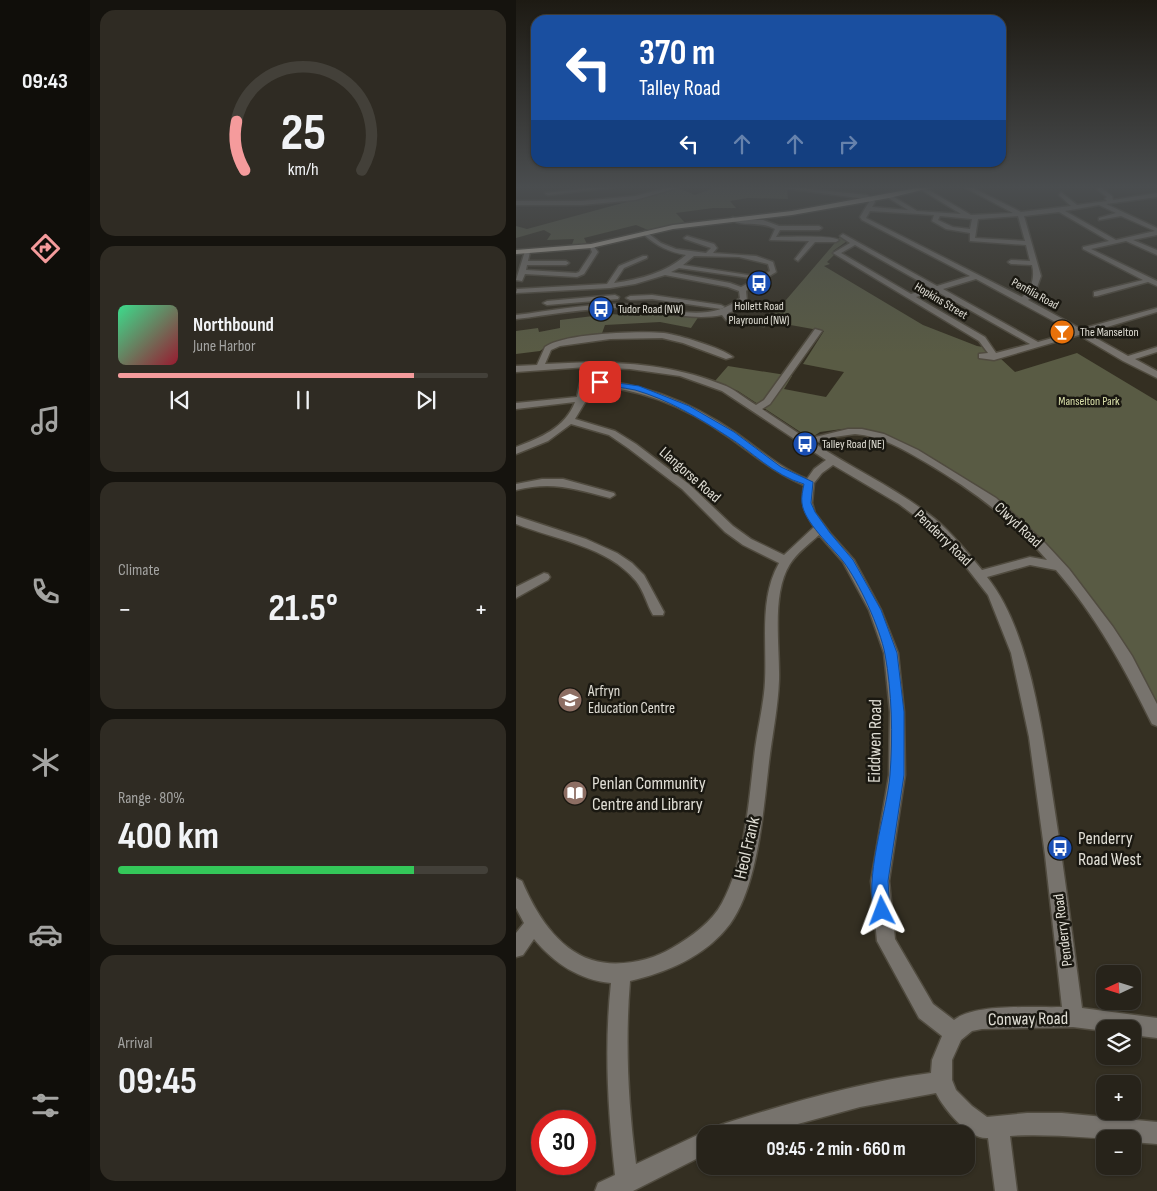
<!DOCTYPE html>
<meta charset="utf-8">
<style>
body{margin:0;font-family:"Sofia Sans Condensed",sans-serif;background:#2f2b23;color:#f1f3f6;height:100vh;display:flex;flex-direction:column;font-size:19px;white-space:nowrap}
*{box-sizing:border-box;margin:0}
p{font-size:16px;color:#a4a4a2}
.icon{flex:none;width:28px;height:28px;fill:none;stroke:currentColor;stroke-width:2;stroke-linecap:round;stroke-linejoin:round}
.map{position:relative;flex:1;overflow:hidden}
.panel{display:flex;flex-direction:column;gap:10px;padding:10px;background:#15130e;width:426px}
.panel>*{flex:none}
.top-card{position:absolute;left:15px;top:15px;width:475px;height:152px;border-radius:15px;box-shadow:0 1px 4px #0004,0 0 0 1px #434039;background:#1a4fa0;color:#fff;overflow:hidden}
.needle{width:32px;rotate:266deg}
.fabs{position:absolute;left:580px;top:965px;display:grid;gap:10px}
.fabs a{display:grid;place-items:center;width:45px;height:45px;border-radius:10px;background:#27231a;box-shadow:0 1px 4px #0004,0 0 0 1px #434039;font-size:25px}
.speed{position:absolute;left:15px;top:1110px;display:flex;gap:10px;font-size:25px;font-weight:700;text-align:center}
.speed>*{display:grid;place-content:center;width:65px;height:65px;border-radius:50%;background:#27231a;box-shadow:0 1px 4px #0004,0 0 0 1px #434039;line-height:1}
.speed .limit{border:8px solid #d22;background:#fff;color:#111}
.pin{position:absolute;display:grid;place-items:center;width:42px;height:42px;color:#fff;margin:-21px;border-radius:10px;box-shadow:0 2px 8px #0006}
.me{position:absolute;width:55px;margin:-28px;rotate:357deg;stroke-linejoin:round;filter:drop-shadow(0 0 4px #0008)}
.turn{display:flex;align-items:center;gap:18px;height:105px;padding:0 25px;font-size:22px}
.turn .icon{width:65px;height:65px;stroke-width:2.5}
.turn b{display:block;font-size:35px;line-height:42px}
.lanes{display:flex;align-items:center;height:48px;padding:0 25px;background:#0003;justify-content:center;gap:25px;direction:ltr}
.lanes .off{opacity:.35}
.big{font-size:38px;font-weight:700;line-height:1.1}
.panel .widget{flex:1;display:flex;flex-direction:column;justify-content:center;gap:8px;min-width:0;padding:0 18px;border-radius:15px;background:#2f2b23}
.panel .dial{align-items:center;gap:0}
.dial svg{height:130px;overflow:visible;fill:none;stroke:#434039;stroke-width:7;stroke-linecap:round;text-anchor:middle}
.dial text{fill:#f1f3f6;stroke:none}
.song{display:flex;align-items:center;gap:15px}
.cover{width:60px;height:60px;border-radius:8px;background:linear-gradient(135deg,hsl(150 70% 55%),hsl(350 70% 35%))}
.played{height:5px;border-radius:2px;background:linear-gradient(90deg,#f59b9c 80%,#434039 80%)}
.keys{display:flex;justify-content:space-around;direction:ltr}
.heat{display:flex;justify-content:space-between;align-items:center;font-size:28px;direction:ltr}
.charge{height:8px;border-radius:4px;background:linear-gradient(90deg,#34c759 80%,#434039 0)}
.trip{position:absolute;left:181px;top:1125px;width:278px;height:50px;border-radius:15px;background:#27231a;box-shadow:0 1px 4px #0004,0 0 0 1px #434039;font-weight:700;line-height:50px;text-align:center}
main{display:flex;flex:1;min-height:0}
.tab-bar{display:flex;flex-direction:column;width:90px;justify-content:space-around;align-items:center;background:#100e0a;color:#a4a4a2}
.tab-bar .icon{width:35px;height:35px}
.tab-bar .current{color:#f59b9c}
.tab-bar b{font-size:22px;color:#f1f3f6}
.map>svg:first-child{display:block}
.green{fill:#595b44}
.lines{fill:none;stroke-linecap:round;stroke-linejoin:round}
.minor-casing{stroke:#504b3f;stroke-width:3}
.major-casing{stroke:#504b3f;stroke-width:3}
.minor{fill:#77736d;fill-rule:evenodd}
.major{fill:#bfb7aa;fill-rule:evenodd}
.route{fill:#1a73e8;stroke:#114b97}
.labels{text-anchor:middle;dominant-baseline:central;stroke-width:5;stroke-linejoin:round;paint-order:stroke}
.far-street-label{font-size:12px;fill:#e0ded5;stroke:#1a1811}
.far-poi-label{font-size:12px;fill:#e0ded5;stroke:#1a1811;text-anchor:start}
.far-park-label{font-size:12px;fill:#dbe1ab;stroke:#1a1811}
.street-label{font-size:15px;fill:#e0ded5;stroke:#1a1811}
.poi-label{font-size:15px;fill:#e0ded5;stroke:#1a1811;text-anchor:start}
.near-street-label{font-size:18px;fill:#e0ded5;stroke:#1a1811}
.near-poi-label{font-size:18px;fill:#e0ded5;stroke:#1a1811;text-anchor:start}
</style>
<main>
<nav class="tab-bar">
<b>09:43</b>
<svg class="icon current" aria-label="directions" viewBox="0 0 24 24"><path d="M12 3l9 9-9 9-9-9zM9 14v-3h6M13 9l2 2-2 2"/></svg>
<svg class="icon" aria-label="music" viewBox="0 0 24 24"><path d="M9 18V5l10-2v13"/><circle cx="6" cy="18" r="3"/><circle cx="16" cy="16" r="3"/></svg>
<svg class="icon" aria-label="phone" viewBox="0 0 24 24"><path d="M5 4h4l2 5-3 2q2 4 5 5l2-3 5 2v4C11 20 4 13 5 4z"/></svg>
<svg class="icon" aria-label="climate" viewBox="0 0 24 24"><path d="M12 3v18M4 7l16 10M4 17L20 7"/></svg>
<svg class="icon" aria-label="car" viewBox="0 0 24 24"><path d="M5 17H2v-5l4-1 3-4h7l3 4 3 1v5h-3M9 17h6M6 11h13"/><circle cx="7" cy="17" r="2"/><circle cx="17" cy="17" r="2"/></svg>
<svg class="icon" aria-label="filters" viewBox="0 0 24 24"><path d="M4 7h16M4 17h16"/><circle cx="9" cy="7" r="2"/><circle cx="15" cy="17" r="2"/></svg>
</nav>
<section class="panel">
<div class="widget dial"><svg viewBox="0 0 100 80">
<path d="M14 69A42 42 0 1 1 86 69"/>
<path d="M14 69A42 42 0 0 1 9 39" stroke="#f59b9c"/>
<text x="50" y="56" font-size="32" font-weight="700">25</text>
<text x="50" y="72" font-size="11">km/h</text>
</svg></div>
<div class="widget">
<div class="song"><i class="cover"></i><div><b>Northbound</b><p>June Harbor</p></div></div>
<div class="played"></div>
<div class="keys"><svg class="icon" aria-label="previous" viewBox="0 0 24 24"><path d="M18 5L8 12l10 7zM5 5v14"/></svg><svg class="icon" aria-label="pause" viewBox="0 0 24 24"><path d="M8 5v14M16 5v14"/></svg><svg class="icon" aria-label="next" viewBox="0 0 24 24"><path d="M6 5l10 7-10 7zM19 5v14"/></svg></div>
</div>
<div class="widget"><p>Climate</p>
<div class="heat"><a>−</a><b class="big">21.5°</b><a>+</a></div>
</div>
<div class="widget"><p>Range · 80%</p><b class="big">400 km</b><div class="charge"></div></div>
<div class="widget"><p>Arrival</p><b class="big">09:45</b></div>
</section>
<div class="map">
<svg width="641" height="1191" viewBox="0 0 641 1191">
<rect width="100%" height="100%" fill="#342f22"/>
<g class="green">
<polygon points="200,187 251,187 271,189 272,199 232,198 214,201 220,208 197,208 160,213 170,224 132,230 120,225 68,238 72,246 55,247 58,239 31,240 35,234 28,230 0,238 0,226 11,229 162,188 179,195"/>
<polygon points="324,237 331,241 317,251 319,254 311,262 314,264 308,266 407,325 461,346 467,347 472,355 484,358 499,372 561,353 641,401 641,704 620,663 594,622 561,581 479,499 422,461 378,438 346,429 326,429 304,432 298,436 289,435 222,391 199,381 212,366 276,376 268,389 310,397 328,372 287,364 308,331 252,321"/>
<polygon points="130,310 183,316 175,328 144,322 89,325 85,336 46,340 33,344 24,351 0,354 0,331 22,328 23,332 44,328 44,320 94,314 123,316"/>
</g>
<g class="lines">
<defs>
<g id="minor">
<polygon points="92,186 110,186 32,195 29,193"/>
<polygon points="159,186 168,186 119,200 66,205 0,205 0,201 66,201 119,196"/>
<polygon points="207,186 225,186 222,188"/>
<path d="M 252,186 L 267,186 L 351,195 L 358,199 L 359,202 L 356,207 L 392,210 L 371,197 L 373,194 L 401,211 L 445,214 L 404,189 L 406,186 L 455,215 L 497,213 L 446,186 L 453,186 L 505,212 L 555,206 L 543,195 L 545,192 L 561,205 L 591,201 L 589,199 L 591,197 L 581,189 L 583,186 L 587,186 L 587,189 L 596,196 L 597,200 L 641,193 L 641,197 L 590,204 L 641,228 L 641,235 L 617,240 L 641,250 L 641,255 L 610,241 L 575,249 L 641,281 L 641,286 L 632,282 L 581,296 L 578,296 L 578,292 L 627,280 L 567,249 L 567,247 L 593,241 L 543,212 L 508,216 L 525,276 L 519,293 L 512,300 L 565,329 L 641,308 L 641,312 L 571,333 L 612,356 L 641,347 L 641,352 L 619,359 L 641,371 L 641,378 L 607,361 L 563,335 L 478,360 L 463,358 L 463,354 L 472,353 L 463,341 L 317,253 L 334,243 L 325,237 L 324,236 L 327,234 L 421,286 L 454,276 L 346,220 L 344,217 L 353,202 L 350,199 ZM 583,205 L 600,213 L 583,218 L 583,220 L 605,216 L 639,231 L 600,240 L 549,211 ZM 354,211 L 418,215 L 416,221 L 430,229 L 454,233 L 454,241 L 510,245 L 514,261 L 495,260 L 492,262 L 495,264 L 516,265 C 519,277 516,288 506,297 L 350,218 ZM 424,216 L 456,219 L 454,229 L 437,227 L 422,220 ZM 502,216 L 509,241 L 459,238 L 462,219 ZM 339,245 L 415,288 L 395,294 L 325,253 ZM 460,279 L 558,332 L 522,342 L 427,289 ZM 420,291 L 514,344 L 480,353 L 469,337 L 400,297 Z"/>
<polygon points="353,186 360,186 357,188"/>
<path d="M 217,217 L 221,219 L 247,220 L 263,226 L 303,226 L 306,228 L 303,230 L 264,230 L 260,237 C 273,237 315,235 323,240 L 320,242 L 299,242 L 282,261 L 279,259 L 293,241 L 254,240 L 259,229 C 245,220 224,228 214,219 Z"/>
<path d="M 129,231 L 145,243 L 160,249 L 190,253 L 195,248 L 169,239 L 168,238 L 171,236 L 198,244 L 201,248 L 197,253 L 240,256 L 257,262 L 260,272 L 232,289 L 230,291 L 231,301 L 220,310 L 212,313 L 216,316 L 248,322 L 248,326 L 210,320 L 206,315 C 171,322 137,308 103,308 C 69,308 34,315 0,319 L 0,315 C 34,311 68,304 103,304 C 142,304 191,327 224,298 L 223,291 L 212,287 L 149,275 L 119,284 L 94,288 L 0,293 L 1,289 L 91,284 L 103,266 L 127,256 L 131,256 L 131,258 L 108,268 L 98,283 C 125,279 149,273 170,255 C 153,252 141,246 127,234 ZM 178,256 L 223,257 L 252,264 L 254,271 L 245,277 L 167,265 ZM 163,268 L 241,279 L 225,287 L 214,283 L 155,272 Z"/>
<polygon points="73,245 77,245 82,252 68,274 61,277 9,274 6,281 0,280 9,251 14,252 12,261 50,261 53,263 50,265 11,265 10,270 60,273 63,272 76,252"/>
<polygon points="99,295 103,297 102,299 31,305 27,303 31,301"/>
<polygon points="136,295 205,305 209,307 205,309 136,299 114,300 110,298 114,296"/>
<path d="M 299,329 L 306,331 L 254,404 L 246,409 L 291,439 L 332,429 L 346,429 L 368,434 L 402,450 L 480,498 L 529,543 L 553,569 L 597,627 L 616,656 L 641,704 L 641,726 L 636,724 C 609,669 580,616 540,570 L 514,565 L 471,577 C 512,628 525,722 535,786 C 547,860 556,934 566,1008 L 641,1018 L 641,1038 L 616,1035 L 616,1029 L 589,1029 L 589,1031 L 557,1027 L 466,1029 L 456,1031 L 445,1040 L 436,1060 L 436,1080 L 440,1090 L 456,1106 L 471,1117 L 511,1113 L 546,1113 L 641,1122 L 641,1144 L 616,1142 L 616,1139 C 575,1139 535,1133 494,1136 L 501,1191 L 479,1191 L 472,1138 C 453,1140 428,1109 420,1093 L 344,1107 L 245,1134 L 199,1134 L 202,1126 L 210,1123 C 277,1102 345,1082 415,1073 L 416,1060 L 426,1036 L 403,1018 L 361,941 L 355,881 L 373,775 L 374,712 L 368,653 L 353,610 L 327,562 L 303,535 C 293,544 281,553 274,564 C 255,594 264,646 263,680 C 262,710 255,741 252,771 C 247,815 241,887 214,924 C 190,956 152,972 114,981 C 109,1042 112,1103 120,1164 L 190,1131 L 197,1134 L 190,1134 L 190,1154 L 117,1191 L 79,1191 L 82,1183 L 99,1175 C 92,1111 88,1047 95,983 C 63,980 38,963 18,939 L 7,955 L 0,957 L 0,933 L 8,923 L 0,908 L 0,878 L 6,881 C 19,912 41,949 76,960 C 101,968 135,961 156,948 C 175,937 196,922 206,903 C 230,859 233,797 239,749 C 242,726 248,704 249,681 C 251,642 243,598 263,563 L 227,545 L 209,532 L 166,489 L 112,448 L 93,435 L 55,424 L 32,441 L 0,454 L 0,447 C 24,438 49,428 59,402 L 0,409 L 0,403 L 61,397 L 66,374 L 70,371 L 74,374 L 73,380 C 127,382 176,403 220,433 C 243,449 264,468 291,479 L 298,469 L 310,460 L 206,391 L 164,376 L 114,369 L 71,367 L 0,372 L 0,366 L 21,365 L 29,347 C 49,333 123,331 148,333 C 163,335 206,348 217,357 L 210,359 L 167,343 L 146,338 L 94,339 L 44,346 L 35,350 L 29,364 C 91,360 153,362 210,386 C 221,391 230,399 240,405 L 248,400 ZM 72,386 C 124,387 172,408 214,438 C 238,455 260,474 288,485 C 285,505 287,510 298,527 L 268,555 L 235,539 L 217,526 L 174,485 L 120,444 L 99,431 L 59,419 L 71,399 ZM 339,434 C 365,436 387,449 409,462 C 455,489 496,519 531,560 L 514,557 L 466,570 C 451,552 437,534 419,519 C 382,489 337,469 298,443 L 318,437 ZM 317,465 L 383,504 L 411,525 L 436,549 L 472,595 L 495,653 L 513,737 L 529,855 L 546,1007 C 518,1008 459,1003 438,1020 L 417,1004 L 379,939 L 373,881 L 389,775 L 388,712 L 382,653 L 365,610 L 338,560 L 314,533 L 299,513 L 296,503 L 298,483 L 306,473 Z"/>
<path d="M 26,479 L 47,479 L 98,493 L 99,495 L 94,498 C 59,489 37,481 0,490 L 0,484 Z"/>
<path d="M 0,516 L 70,539 L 101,553 L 116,563 L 128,575 L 148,612 L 147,615 L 137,615 C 131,605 128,591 120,581 C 91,546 40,540 0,524 Z"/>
<polygon points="28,573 32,574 34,577 32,580 0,598 0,587"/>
</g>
<polygon id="major" points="412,186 422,186 373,198 276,215 157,229 75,248 0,254 0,250 75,244 157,225 276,211"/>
</defs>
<use href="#minor" class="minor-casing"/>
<use href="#major" class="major-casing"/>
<use href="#minor" class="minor"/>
<use href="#major" class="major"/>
</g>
<linearGradient id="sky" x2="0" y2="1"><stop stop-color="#1d1a13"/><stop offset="0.53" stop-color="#4a4d4f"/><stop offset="1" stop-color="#4a4d4f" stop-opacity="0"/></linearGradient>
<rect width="641" height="353" fill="url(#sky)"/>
<path class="route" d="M 81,380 L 123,386 L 173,406 L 218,432 L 265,467 L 297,482 L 295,503 L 299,512 L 314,533 L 337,560 L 365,610 L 381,653 L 388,712 L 388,775 L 372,881 L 374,911 L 371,916 L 366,919 L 360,916 C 346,882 371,813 374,775 C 377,736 376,692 369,654 C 364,628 343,582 327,561 C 315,546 288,522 286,503 C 285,497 287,490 288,484 C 257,475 237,452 211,436 C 183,418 151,399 119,390 C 106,387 93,387 81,384 Z"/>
<defs>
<symbol id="bus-disc" viewBox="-11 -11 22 22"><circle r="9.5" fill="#1a4fb4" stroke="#1a1811"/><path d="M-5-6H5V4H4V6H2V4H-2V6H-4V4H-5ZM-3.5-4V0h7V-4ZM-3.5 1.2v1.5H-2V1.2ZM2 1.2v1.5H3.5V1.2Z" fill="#fff"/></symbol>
<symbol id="bar-disc" viewBox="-11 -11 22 22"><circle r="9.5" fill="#e8710a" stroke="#1a1811"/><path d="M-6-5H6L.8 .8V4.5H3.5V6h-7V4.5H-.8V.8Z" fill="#fff"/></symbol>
<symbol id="school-disc" viewBox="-11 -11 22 22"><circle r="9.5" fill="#8d6e63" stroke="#1a1811"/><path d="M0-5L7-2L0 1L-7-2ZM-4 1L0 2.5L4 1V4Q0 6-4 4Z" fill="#fff"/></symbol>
<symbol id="library-disc" viewBox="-11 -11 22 22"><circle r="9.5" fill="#8d6e63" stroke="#1a1811"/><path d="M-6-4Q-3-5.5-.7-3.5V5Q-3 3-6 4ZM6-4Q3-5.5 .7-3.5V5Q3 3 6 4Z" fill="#fff"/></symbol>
</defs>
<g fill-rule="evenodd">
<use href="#bus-disc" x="229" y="269" width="28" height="28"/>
<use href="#bus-disc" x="71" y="295" width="28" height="28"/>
<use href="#bar-disc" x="532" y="318" width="28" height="28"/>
<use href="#bus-disc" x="275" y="430" width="28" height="28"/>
<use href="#school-disc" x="40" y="686" width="28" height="28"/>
<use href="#library-disc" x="45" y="779" width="28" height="28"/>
<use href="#bus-disc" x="530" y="834" width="28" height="28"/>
</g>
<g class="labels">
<g class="far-street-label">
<text transform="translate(519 294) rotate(29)">Penfilia Road</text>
<text transform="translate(425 301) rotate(31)">Hopkins Street</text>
</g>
<g class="far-poi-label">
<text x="243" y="306" text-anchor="middle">Hollett Road<tspan x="243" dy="14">Playround (NW)</tspan></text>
<text x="102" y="309">Tudor Road (NW)</text>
<text x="564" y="332">The Manselton</text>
<text x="306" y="444">Talley Road (NE)</text>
</g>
<g class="far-park-label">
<text x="573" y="401">Manselton Park</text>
</g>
<g class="street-label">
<text transform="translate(174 475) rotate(41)">Llangorse Road</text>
<text transform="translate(502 525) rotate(43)">Clwyd Road</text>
<text transform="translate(427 538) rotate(44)">Penderry Road</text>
<text transform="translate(547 930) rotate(-97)">Penderry Road</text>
</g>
<g class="poi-label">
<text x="72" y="691">Arfryn<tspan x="72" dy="17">Education Centre</tspan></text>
</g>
<g class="near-street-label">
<text transform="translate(359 741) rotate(-89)">Eiddwen Road</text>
<text transform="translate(231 848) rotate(-77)">Heol Frank</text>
<text transform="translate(512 1019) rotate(-1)">Conway Road</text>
</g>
<g class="near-poi-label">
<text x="76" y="783">Penlan Community<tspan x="76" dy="21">Centre and Library</tspan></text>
<text x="562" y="838">Penderry<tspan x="562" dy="21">Road West</tspan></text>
</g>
</g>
</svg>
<div class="fabs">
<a><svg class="needle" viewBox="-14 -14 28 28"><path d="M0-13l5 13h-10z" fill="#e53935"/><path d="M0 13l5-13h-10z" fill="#a4a4a2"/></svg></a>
<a><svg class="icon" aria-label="layers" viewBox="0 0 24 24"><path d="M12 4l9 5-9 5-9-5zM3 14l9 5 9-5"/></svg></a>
<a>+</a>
<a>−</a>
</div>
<div class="speed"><div class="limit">30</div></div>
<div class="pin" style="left:84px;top:382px;background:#d93025"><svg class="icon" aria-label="arrive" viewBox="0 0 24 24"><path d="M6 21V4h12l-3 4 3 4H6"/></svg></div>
<svg class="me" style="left:366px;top:911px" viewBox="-20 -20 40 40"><path d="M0-17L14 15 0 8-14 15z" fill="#1a73e8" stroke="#fff" stroke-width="4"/></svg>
<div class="trip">09:45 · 2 min · 660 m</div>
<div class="top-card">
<div class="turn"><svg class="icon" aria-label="left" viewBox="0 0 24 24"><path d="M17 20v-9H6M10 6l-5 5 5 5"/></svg><div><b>370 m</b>Talley Road</div></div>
<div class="lanes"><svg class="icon" aria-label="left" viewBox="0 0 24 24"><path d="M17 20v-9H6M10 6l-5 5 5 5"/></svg><svg class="icon off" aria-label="ahead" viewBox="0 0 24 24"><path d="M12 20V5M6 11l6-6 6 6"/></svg><svg class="icon off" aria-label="ahead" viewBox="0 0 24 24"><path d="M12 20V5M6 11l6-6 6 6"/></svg><svg class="icon off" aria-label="right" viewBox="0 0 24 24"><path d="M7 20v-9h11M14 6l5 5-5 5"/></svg></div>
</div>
</div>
</main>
